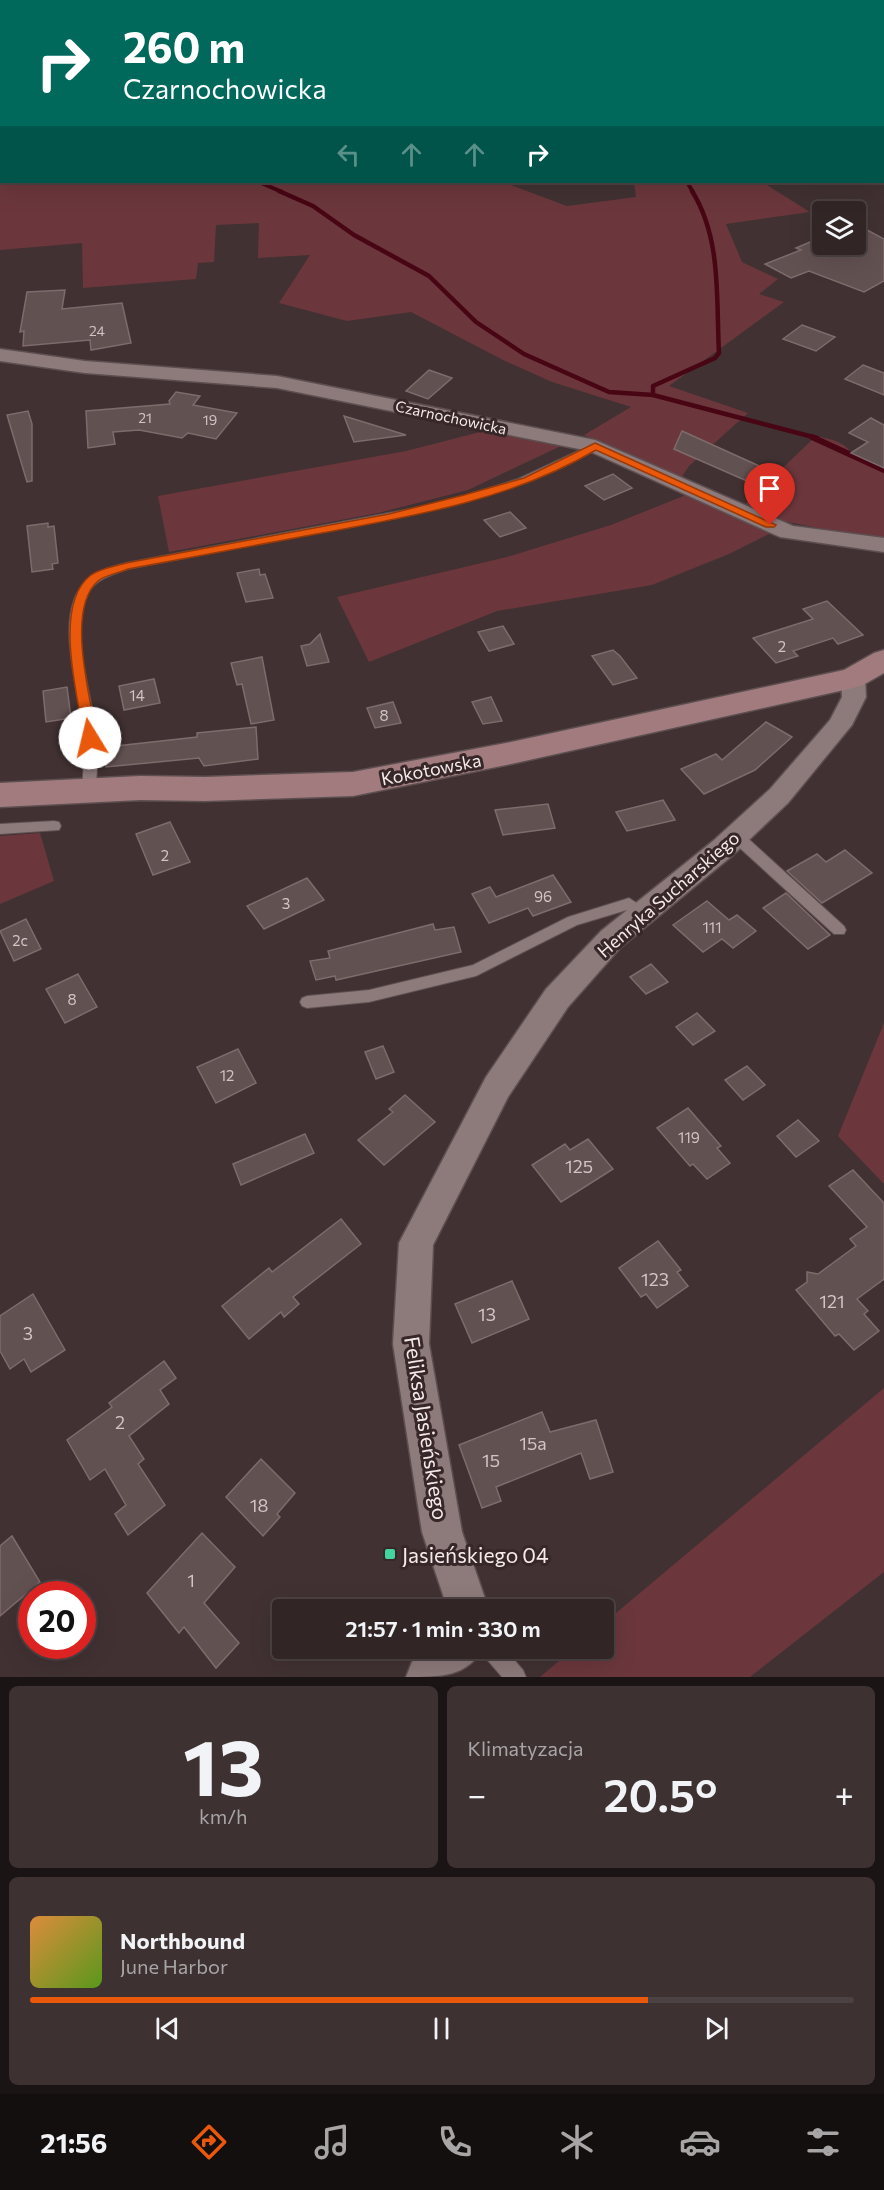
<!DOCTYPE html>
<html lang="pl">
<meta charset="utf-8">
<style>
body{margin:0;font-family:Commissioner,sans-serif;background:#3d3132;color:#f1f3f6;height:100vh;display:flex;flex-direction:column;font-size:22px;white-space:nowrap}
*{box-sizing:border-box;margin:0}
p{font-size:20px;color:#a8a5a7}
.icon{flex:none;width:33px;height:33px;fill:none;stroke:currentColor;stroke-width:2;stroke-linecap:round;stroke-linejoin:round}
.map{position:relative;height:1677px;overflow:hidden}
.side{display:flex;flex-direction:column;gap:9px;padding:9px;background:#1b1415;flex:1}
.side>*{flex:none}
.hud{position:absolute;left:0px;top:0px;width:885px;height:183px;box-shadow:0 6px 24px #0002,0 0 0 2px #4c4243;background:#00695c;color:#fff;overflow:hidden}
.tools{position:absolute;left:812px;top:201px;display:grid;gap:12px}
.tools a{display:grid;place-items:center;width:54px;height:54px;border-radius:6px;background:#312526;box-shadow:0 6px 24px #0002,0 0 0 2px #4c4243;font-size:30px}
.speed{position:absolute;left:18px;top:1581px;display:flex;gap:12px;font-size:30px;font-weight:700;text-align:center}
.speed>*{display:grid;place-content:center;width:78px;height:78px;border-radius:50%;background:#312526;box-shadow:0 6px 24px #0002,0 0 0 2px #4c4243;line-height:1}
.speed .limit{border:9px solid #d22;background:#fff;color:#111}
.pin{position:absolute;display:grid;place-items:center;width:51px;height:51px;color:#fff;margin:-62px -26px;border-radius:50% 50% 50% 0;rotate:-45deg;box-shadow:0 0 6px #0007}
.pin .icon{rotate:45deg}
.me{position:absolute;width:66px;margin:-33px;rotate:351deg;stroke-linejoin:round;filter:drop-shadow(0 0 4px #0008)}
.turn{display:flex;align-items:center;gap:21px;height:126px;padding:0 24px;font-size:27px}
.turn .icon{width:78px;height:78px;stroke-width:2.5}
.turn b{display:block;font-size:42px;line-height:51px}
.lanes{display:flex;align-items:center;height:57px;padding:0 24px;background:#0003;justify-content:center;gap:30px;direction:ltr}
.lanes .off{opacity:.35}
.big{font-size:45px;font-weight:600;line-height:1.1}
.side .tile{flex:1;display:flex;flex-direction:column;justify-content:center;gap:9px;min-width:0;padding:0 21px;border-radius:9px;background:#3d3132}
.side .dial{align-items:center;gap:0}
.dial b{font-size:78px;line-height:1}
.song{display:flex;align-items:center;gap:18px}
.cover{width:72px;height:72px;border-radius:9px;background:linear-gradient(135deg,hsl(30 70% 55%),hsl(90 70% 35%))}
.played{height:6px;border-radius:3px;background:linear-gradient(90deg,#ea580c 75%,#4c4243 75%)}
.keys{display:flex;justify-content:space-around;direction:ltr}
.heat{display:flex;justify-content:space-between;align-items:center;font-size:33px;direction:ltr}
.side .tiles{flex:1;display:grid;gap:9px;grid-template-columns:1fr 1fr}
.tile:last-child{grid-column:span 2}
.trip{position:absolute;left:272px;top:1599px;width:342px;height:60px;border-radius:6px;background:#312526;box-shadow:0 6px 24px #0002,0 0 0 2px #4c4243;font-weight:600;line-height:60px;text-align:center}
.tabs{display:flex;height:96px;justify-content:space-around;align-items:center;background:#140f0f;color:#a8a5a7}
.tabs .icon{width:42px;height:42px}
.tabs .current{color:#ea580c}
.tabs b{font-size:27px;color:#f1f3f6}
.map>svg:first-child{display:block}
.green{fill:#6b373c}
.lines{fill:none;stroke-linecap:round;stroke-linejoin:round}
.stream-far2{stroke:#480514;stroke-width:4}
.stream-far1{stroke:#480514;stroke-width:4.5}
.stream{stroke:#480514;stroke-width:6}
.building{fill:#625151;stroke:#7e6b6c;stroke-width:1.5}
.lane-casing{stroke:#5d4f50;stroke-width:2}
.street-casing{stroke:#5d4f50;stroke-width:3}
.secondary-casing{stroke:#5d4f50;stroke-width:3}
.lane{fill:#8d7a7b;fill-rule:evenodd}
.street{fill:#8d7a7b;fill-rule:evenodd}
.secondary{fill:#a17b7e;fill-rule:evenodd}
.route{fill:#ea580c;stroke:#983908;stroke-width:1.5}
.poi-dot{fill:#43d4a0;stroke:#372728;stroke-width:2}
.labels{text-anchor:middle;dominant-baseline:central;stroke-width:6;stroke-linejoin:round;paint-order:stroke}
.far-number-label{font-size:14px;fill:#d0c4c4}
.far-street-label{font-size:15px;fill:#f5eaeb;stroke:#372728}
.number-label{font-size:15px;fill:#d0c4c4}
.street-label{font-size:18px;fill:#f5eaeb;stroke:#372728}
.near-number-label{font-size:18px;fill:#d0c4c4}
.near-street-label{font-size:21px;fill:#f5eaeb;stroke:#372728}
.near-poi-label{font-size:21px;fill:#f5eaeb;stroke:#372728;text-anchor:start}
</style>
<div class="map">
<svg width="884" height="1677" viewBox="0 0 884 1677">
<rect width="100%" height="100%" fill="#413132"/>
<g class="green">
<polygon points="0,66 2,182 503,182 567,206 636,197 634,182 762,182 810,212 726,224 742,262 778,279 759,294 784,302 669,386 748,413 689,466 681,478 584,435 631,407 552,382 503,360 411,312 347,321 279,303 310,255 258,258 259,223 216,225 214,262 198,263 196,279 83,288 82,243 0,250"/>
<polygon points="484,431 563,445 468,490 378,513 169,552 158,496 406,451"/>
<path d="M 816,436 C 828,439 846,441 851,454 L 884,469 L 884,541 L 783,521 L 742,507 Z"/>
<polygon points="686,495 771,533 729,554 652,585 497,611 369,662 337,597 507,557 611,525"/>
<polygon points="40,833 54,881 0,904 0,836"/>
<polygon points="884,1023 884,1184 838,1136"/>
<polygon points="884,1388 884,1572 750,1677 540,1677 573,1649 603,1648 603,1624"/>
</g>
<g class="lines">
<g class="stream-far2">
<polyline points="553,0 557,2"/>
<polyline points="259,182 282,192"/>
<polyline points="687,182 693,192"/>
</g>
<g class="stream-far1">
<polyline points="279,191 313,206 354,235 429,276 476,322 524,354 609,392 653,395 817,438"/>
<path d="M 653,395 L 653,386 L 715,358 L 719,353 C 716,299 722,239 692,191"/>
</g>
<polyline class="stream" points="812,437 884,470"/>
</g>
<g class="building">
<polygon points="858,225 884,239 884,281 864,292 809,271 791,278 765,264 801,250 796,248 822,237 822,244 855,244 855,226"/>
<polygon points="65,290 62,309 122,303 131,343 91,350 90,340 23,346 24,331 20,332 27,292"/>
<polygon points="802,325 835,337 816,351 783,339"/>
<polygon points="863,365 884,373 884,395 845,379"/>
<polygon points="429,370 452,378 428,399 406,391"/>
<polygon points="176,392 200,396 193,405 237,413 216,439 188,433 182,438 139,430 113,432 115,444 88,448 86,411 170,404 169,401"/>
<polygon points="28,411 32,424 32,481 27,482 7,415"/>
<polygon points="344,416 406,435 354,442"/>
<polygon points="871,418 884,425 884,468 851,453 868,442 849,433"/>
<polygon points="682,431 766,469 749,482 674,449"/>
<polygon points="613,474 632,488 604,500 585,486"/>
<polygon points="510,512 526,528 500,537 484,520"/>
<polygon points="48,523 48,527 54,526 58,563 52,564 53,569 32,572 27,526"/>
<polygon points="259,569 260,575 265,574 273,598 246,602 237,573"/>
<polygon points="827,601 863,635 838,644 833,638 793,651 798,656 776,663 753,638 813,619 803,609"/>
<polygon points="503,626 514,644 489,651 478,632"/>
<polygon points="320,634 329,662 307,666 301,646 310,644"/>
<polygon points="613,650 620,656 637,678 613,685 592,656"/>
<polygon points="262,657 274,720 251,724 242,684 237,685 231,663"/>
<polygon points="154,679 160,703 124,710 119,686"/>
<polygon points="67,687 71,718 46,722 43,691"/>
<polygon points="491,697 502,721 483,724 472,702"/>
<polygon points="393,702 401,723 375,728 367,708"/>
<polygon points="766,722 792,737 755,770 704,794 681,769 716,754 722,760"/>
<polygon points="256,727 258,759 204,766 199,758 106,767 107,747 197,737 197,733"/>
<polygon points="663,800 675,820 627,831 616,812"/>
<polygon points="548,804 555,828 503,835 495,810"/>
<polygon points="170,822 190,862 153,875 136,834"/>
<polygon points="845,850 872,873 822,903 787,871 817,854 826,862"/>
<polygon points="553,875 571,902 533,916 528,908 489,923 472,894 490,887 496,897"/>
<polygon points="307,878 324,900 264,929 247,906"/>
<polygon points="786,893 807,913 830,935 808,949 763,908"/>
<polygon points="707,901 729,920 737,915 756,931 733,948 722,939 703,952 673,925"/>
<polygon points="26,919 41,949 14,961 0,931"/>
<polygon points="433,924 435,930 454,927 461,952 336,980 335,976 316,980 310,961 330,958 328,951"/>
<polygon points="651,964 668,982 646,994 630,977"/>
<polygon points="78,974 97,1007 65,1023 46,989"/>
<polygon points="697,1013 715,1031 693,1045 676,1027"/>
<polygon points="383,1046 394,1072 376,1079 365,1052"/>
<polygon points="238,1049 256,1083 216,1103 197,1067"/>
<polygon points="747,1066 765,1085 743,1100 725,1080"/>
<polygon points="405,1095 435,1122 384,1165 358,1140 393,1112 389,1109"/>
<polygon points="688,1108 721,1146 717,1148 730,1163 707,1179 693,1164 690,1166 657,1128"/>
<polygon points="798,1120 819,1141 796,1157 777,1136"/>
<polygon points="305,1134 314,1153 241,1185 233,1164"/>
<polygon points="588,1139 613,1169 561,1202 532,1165 565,1144 570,1150"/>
<polygon points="853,1170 884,1203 884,1279 857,1299 868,1311 864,1314 879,1331 854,1350 839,1334 835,1336 796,1290 807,1282 807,1272 818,1274 856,1246 850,1239 867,1227 829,1186"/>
<polygon points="341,1219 361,1244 293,1297 299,1304 284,1317 281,1312 249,1339 222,1306 269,1268 272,1272"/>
<polygon points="658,1241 681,1270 677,1272 688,1286 657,1308 646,1294 641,1297 619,1268"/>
<polygon points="512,1281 529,1319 472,1343 455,1304"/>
<polygon points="33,1294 65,1350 31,1372 24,1359 10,1369 0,1351 0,1316"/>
<polygon points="164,1361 176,1378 160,1390 169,1404 129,1436 144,1459 138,1464 165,1505 128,1535 115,1514 126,1505 105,1469 90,1480 67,1440 112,1407 109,1403"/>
<polygon points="542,1412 550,1432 596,1420 613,1472 590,1479 581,1453 496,1487 501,1501 482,1508 459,1445"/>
<polygon points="261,1459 295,1493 277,1514 280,1517 263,1536 226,1497"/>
<polygon points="202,1533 235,1567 204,1603 239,1643 216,1668 184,1627 179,1633 147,1593"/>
<polygon points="12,1536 40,1582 0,1616 0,1546"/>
</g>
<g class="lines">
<defs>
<g id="lane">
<polygon points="471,0 479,0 468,2"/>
<polygon points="626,0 632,0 625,2"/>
<path d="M 595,443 L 599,444 L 599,448 L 563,467 L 525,483 L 447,507 L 128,569 C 115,574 97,578 89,592 C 67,634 94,696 97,741 C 99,757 96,774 96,791 L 94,794 L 84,794 L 82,791 C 83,769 86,748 83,726 C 78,687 52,610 88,579 C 98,570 113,566 126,563 L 441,503 L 518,479 Z"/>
<polygon points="54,821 59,822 61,826 59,830 0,834 0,824"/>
<polygon points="736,831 741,832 844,926 846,930 844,934 834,934 731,840 729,836 731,832"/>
<polygon points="629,898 646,909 648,913 646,917 636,917 627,910 577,925 476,976 369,1002 307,1008 302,1006 300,1002 302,998 307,996 369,990 473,965 568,917"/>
<polygon points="480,1648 504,1648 523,1670 526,1677 502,1677 483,1655"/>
</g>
<g id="street">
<polygon points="0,349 85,361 277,376 595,440 793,526 884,538 884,552 780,537 589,451 277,388 85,373 0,361"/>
<polygon points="853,670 862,672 865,678 866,697 852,725 788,803 733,855 621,947 568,1007 508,1097 433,1245 429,1344 462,1532 489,1610 448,1610 422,1532 393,1344 399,1243 486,1077 546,989 601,931 713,841 770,789 830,720 842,697 841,678 844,672"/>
<path d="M 429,1648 L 483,1648 C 467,1677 441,1677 406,1677 L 412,1662 Z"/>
</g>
<g id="secondary">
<polygon points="241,0 258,0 259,2 242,2"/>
<polygon points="884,650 884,673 863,685 853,688 511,764 353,796 205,801 140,800 0,807 0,783 140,776 205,777 353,772 511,742 844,670 874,653"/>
</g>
</defs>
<use href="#lane" class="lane-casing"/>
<use href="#street" class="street-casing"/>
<use href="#secondary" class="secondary-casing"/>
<use href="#lane" class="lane"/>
<use href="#street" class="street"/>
<use href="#secondary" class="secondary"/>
</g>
<path class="route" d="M 595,443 L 776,525 L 774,527 L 766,527 L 596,450 C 513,499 415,516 322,533 C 257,545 193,557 128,569 C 119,573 105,575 98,581 C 65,609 91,700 97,738 L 90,742 L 84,738 C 78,697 52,604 91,575 C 99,569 116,566 126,563 L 389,514 L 464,495 L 524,478 Z"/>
<rect class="poi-dot" x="384" y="1548" width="12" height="12" rx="3"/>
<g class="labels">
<g class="far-number-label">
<text x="97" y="330">24</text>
<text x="145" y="417">21</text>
<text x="210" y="419">19</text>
</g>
<g class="far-street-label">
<text transform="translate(451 417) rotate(12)">Czarnochowicka</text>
</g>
<g class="number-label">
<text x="782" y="646">2</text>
<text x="137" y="695">14</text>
<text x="384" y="715">8</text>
<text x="165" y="855">2</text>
<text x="543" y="896">96</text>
<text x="286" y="903">3</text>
<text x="712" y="927">111</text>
<text x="20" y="940">2c</text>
<text x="72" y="999">8</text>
<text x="227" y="1075">12</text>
<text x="689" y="1137">119</text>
</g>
<g class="street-label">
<text transform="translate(431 769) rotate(-11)">Kokotowska</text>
<text transform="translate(668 894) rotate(-41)">Henryka Sucharskiego</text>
</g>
<g class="near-number-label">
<text x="579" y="1166">125</text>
<text x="655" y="1279">123</text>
<text x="832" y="1301">121</text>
<text x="487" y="1314">13</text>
<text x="28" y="1333">3</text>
<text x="120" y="1422">2</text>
<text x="533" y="1443">15a</text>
<text x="491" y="1460">15</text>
<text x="259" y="1505">18</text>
<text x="191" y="1580">1</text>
</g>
<g class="near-street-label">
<text transform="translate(427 1428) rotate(81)">Feliksa Jasieńskiego</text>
</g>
<g class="near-poi-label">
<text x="402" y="1554">Jasieńskiego 04</text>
</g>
</g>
</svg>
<div class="tools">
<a><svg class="icon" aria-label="layers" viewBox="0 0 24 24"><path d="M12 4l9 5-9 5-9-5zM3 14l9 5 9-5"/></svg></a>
</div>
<div class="speed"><div class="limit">20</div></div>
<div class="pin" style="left:770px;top:525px;background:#d93025"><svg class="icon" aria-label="arrive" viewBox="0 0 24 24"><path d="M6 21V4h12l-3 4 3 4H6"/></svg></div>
<svg class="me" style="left:90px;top:738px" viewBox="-20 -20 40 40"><circle r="19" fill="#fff"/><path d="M0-13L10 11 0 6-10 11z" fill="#ea580c"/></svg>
<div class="trip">21:57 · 1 min · 330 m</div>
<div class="hud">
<div class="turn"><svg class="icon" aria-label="right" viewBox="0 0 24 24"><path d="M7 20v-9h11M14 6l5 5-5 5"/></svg><div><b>260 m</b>Czarnochowicka</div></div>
<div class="lanes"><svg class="icon off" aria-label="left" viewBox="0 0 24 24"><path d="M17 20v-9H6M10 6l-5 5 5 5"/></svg><svg class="icon off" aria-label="ahead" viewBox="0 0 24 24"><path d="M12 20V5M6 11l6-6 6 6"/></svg><svg class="icon off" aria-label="ahead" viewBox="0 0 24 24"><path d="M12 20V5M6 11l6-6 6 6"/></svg><svg class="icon" aria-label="right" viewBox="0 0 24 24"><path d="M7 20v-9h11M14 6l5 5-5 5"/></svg></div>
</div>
</div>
<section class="side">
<div class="tiles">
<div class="tile dial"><b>13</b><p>km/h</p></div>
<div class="tile"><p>Klimatyzacja</p>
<div class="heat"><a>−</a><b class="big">20.5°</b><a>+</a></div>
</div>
<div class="tile">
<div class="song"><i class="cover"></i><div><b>Northbound</b><p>June Harbor</p></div></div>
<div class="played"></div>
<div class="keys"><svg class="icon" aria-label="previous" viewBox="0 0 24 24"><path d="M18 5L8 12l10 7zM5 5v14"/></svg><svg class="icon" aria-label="pause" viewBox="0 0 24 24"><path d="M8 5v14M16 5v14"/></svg><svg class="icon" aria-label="next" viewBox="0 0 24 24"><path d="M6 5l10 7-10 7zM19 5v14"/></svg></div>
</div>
</div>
</section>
<nav class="tabs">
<b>21:56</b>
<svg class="icon current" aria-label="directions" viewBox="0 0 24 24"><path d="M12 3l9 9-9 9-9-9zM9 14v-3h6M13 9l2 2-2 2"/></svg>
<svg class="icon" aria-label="music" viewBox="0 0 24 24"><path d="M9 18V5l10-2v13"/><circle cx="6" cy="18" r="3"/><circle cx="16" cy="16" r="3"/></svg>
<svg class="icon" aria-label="phone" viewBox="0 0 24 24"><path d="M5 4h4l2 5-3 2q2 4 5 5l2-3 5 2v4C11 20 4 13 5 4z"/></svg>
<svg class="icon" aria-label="climate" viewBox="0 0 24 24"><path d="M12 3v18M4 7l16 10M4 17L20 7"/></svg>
<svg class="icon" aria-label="car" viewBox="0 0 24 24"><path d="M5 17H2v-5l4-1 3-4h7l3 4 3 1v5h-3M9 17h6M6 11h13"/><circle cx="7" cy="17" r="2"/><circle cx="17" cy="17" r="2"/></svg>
<svg class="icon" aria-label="filters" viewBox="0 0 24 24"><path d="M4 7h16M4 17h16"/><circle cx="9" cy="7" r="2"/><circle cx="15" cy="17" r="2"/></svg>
</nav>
